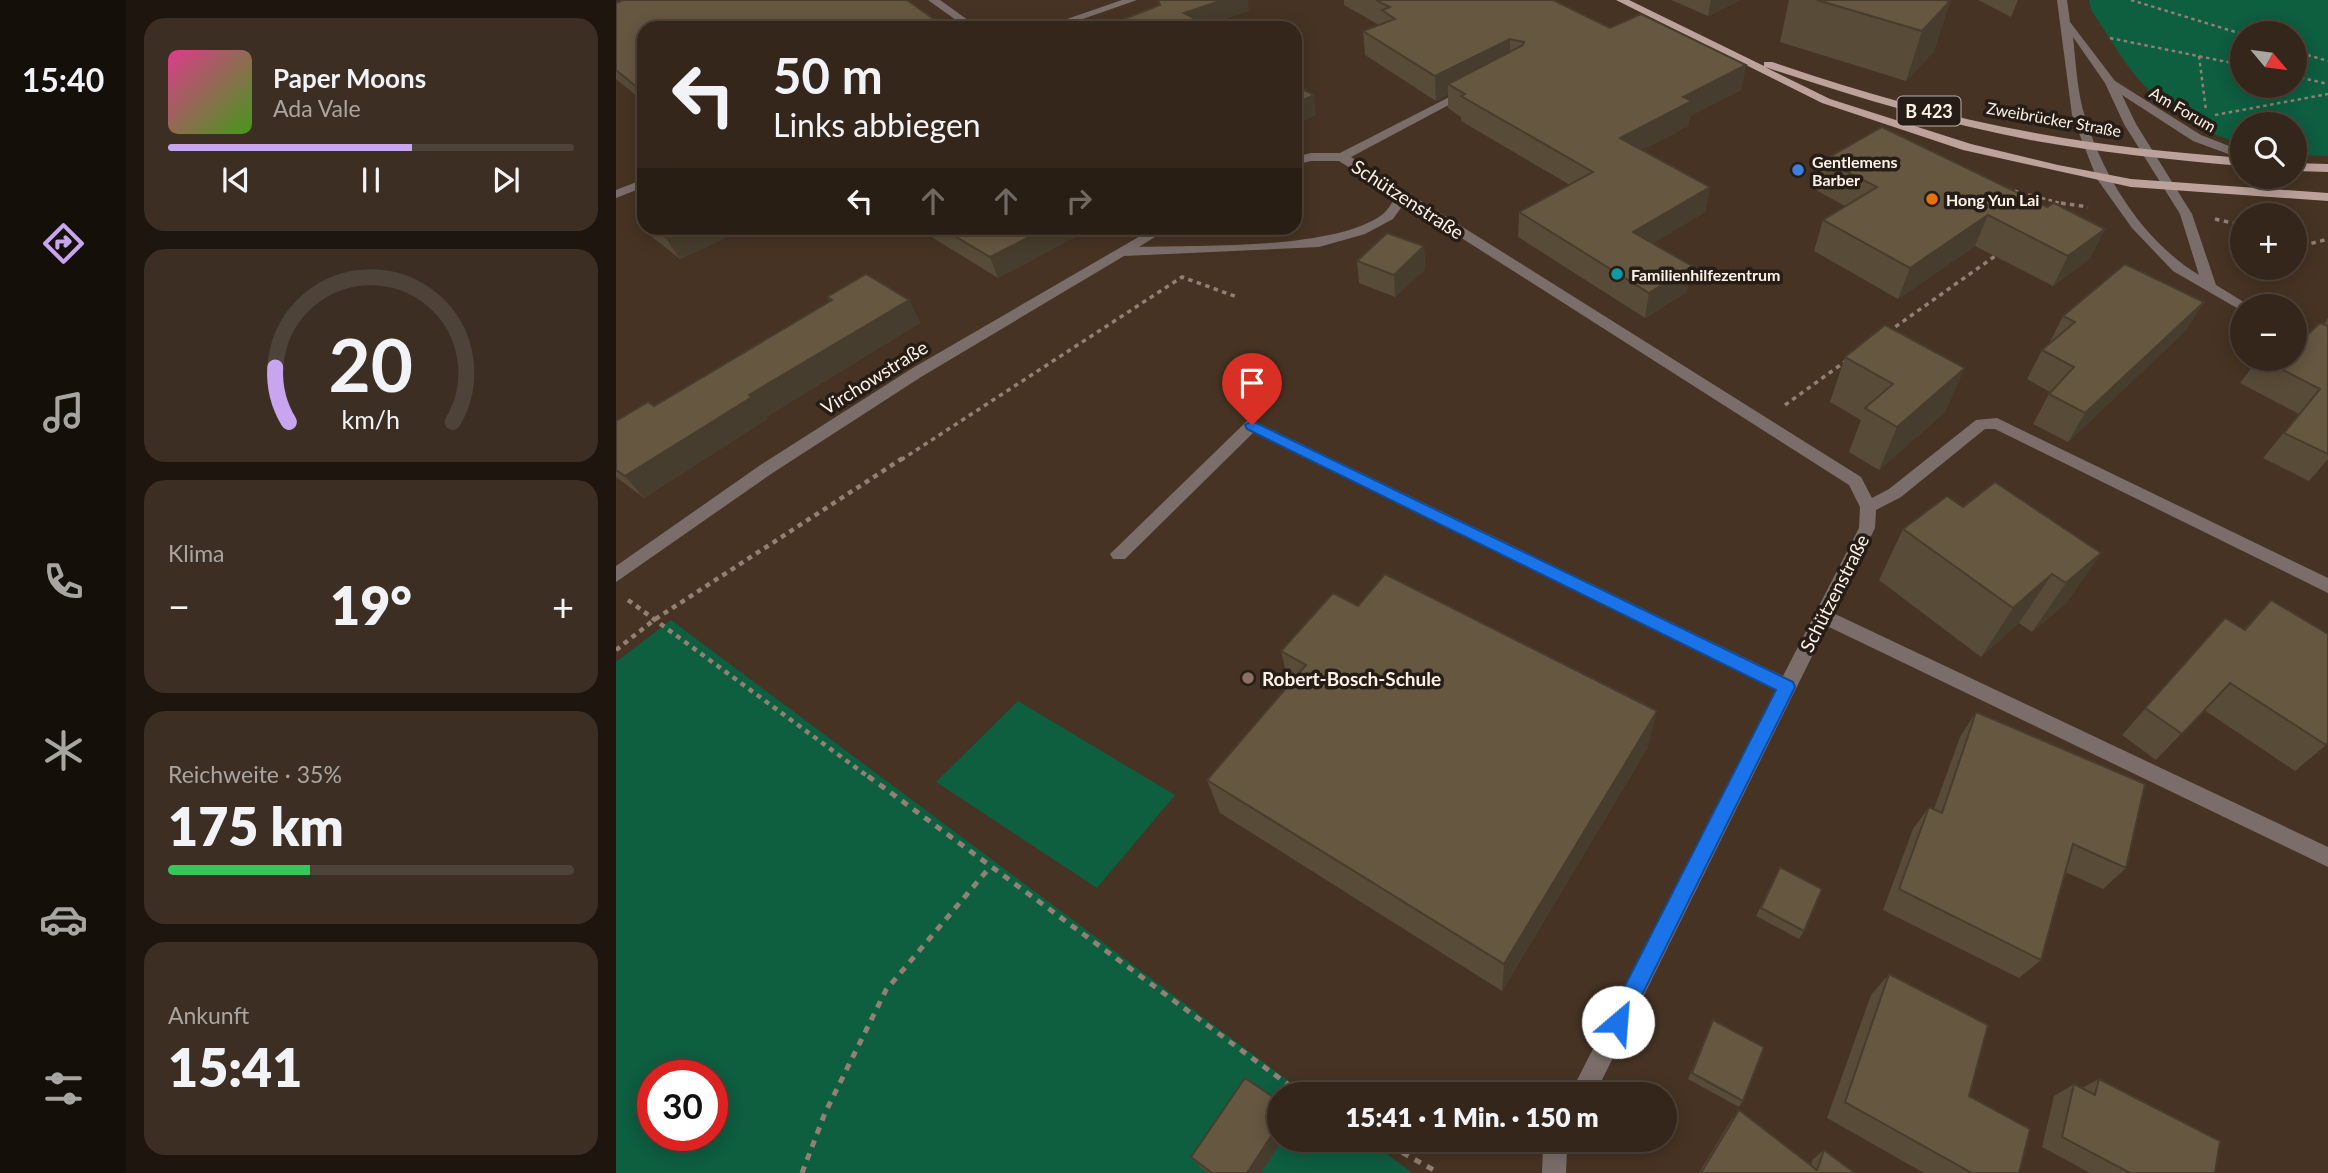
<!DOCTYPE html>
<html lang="de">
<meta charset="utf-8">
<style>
body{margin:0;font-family:Lato,sans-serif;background:#3c2e23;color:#f1f3f6;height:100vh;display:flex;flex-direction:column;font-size:26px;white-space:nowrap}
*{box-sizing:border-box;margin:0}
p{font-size:23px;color:#a9a5a2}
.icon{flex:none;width:38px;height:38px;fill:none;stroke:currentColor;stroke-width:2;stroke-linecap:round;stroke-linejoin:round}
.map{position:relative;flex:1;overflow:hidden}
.side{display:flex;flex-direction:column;gap:18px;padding:18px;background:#1d150e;width:490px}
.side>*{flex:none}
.top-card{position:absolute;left:21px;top:21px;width:665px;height:214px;border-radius:21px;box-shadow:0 4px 18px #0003,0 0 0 2px #4e4339;background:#34261a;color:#f1f3f6;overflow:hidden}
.needle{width:46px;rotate:119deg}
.tools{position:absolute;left:1614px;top:21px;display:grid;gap:14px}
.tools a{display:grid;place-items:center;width:77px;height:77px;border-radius:50%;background:#34261a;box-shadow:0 4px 18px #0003,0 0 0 2px #4e4339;font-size:35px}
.speed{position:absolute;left:21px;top:1060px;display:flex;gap:14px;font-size:35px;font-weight:700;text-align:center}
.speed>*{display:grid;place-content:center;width:91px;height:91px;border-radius:50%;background:#34261a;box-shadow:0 4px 18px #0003,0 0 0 2px #4e4339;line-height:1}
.speed .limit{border:10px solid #d22;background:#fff;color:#111}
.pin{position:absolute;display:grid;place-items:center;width:60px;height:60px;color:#fff;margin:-72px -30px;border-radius:50% 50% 50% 0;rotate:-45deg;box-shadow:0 0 7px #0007}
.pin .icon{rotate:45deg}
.me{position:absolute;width:77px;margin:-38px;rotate:27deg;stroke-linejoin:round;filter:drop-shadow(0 0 5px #0008)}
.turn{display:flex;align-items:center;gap:24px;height:147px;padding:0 21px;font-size:32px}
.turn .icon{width:91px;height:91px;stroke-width:2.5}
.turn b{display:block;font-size:49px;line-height:60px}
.lanes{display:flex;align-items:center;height:66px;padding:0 21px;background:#0003;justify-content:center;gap:35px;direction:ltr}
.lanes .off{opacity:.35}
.big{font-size:52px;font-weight:800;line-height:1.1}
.side .widget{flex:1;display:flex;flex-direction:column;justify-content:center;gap:10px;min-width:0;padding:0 24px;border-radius:21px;background:#3c2e23}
.side .dial{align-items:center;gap:0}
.dial svg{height:182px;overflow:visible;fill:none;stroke:#4e4339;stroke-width:7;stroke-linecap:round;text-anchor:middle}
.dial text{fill:#f1f3f6;stroke:none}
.song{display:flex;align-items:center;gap:21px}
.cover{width:84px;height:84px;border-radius:10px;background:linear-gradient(135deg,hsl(330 70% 55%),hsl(100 70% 35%))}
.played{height:7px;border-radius:4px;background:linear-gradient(90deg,#c8a5ef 60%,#4e4339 60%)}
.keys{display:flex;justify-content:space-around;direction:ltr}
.heat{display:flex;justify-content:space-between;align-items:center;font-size:38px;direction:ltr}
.charge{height:10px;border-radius:5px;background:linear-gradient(90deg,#34c759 35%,#4e4339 0)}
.trip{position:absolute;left:651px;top:1082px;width:410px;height:70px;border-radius:35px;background:#34261a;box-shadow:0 4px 18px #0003,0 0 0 2px #4e4339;font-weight:800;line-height:70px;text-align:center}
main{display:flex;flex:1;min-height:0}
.tab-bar{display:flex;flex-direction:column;width:126px;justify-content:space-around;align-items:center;background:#150f0a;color:#a9a5a2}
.tab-bar .icon{width:49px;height:49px}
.tab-bar .current{color:#c8a5ef}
.tab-bar b{font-size:32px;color:#f1f3f6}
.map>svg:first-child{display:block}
.green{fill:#0e5e40;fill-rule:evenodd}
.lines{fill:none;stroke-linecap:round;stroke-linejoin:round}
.path-far3{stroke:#918073;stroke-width:2.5;stroke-dasharray:3.5 3.5;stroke-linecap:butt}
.path-far2{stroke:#918073;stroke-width:3.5;stroke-dasharray:4.5 4.5;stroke-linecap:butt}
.path-far1{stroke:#918073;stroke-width:4.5;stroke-dasharray:5 5;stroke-linecap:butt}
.path{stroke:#918073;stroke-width:5;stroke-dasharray:7 7;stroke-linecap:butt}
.minor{fill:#7b6e6a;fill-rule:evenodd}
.major{fill:#bca29b;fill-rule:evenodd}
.wall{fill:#584b38}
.shaded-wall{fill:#473d2e}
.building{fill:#665741;stroke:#473d2e;stroke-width:2}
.route{fill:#1a73e8;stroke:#114b97;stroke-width:2}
.shop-dot{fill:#3f7fe0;stroke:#261d16;stroke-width:2.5}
.food-dot{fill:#e8710a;stroke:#261d16;stroke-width:2.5}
.culture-dot{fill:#0f9aa8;stroke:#261d16;stroke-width:2.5}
.education-dot{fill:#8d6e63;stroke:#261d16;stroke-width:2.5}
.labels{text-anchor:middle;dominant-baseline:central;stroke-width:7;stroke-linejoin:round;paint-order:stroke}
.far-street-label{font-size:16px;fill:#fef1e7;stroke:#261d16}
.far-poi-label{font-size:16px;font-weight:bold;fill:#fef1e7;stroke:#261d16;text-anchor:start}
.shield{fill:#261d16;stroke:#bdb1a8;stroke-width:2}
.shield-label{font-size:18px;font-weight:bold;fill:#fef1e7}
.street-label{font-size:19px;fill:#fef1e7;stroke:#261d16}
.poi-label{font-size:19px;font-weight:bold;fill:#fef1e7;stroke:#261d16;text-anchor:start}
</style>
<main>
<nav class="tab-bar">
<b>15:40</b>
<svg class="icon current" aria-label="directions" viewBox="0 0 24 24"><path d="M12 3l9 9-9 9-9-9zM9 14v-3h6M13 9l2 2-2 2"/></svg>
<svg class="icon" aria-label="music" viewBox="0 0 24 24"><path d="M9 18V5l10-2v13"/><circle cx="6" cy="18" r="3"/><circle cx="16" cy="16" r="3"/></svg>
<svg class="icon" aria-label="phone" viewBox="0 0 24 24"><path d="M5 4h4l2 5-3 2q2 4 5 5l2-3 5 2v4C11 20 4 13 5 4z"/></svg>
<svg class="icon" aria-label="climate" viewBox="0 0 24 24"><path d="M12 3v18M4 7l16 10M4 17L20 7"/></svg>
<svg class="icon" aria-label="car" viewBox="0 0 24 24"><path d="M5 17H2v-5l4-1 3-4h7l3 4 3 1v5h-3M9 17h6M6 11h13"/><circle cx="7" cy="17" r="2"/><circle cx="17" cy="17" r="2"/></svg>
<svg class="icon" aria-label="filters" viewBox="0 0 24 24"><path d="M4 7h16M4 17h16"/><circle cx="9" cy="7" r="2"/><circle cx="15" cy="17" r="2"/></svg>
</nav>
<section class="side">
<div class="widget">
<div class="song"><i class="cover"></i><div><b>Paper Moons</b><p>Ada Vale</p></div></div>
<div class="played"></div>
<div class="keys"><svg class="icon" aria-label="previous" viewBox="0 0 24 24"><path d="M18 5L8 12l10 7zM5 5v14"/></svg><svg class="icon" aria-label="pause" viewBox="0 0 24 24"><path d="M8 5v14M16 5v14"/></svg><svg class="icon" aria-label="next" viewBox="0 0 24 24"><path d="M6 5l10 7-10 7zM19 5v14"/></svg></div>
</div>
<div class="widget dial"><svg viewBox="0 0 100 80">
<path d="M14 69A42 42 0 1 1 86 69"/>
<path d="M14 69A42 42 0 0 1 8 45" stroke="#c8a5ef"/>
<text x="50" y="56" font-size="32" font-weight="700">20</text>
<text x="50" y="72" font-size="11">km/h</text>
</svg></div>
<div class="widget"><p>Klima</p>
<div class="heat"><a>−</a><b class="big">19°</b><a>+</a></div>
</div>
<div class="widget"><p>Reichweite · 35%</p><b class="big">175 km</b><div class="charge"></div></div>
<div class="widget"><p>Ankunft</p><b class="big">15:41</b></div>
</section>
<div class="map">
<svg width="1712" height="1173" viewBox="0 0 1712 1173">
<rect width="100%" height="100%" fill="#463323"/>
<g class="green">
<path d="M 1473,0 L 1712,0 L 1712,156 L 1678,155 L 1678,124 L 1626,124 L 1626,144 C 1588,133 1552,111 1525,82 C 1506,61 1491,33 1475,10 ZM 1626,33 L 1678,33 L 1678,86 L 1626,86 Z"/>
<path d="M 55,620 L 690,1094 L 663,1094 L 663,1139 L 751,1139 L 796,1173 L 0,1173 L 0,662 ZM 37,1076 L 96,1076 L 96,1136 L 37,1136 Z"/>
<polygon points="402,701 559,795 481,888 320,782"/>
</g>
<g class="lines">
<g class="path-far3">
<polyline points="1515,0 1626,34"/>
<polyline points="1494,38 1626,65"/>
<polyline points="1678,51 1712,61"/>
<polyline points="1583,56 1590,110"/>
<polyline points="1678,76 1712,84"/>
<polyline points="1599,115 1712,94"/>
<polyline points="1392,189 1452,205"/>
</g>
<g class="path-far2">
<polyline points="1445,203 1472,207"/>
<polyline points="1599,219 1626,225"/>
<polyline points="1678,240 1693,244 1712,239"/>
<polyline points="1272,332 1382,254"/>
<polyline points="1169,405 1230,361"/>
<polyline points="285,460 566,277 621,297"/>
</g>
<g class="path-far1">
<polyline points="12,600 254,778"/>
<polyline points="0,650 38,620 287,458"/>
</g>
<g class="path">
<polyline points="252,776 685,1094"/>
<polyline points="762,1139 823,1173"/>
<polyline points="186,1173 209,1113 270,990 374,867"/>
</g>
<g class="minor">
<polygon points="312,0 324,0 363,28 351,28"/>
<polygon points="506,0 521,0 441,28 425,28"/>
<path d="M 1441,0 L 1451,0 L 1454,22 L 1499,81 L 1585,135 L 1626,151 L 1626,159 L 1577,141 L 1506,95 L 1520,124 L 1576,214 L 1600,285 L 1631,304 L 1633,306 L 1626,306 L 1626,311 L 1557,271 L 1516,228 L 1481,179 L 1456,115 ZM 1457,37 L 1489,83 L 1508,124 L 1564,214 L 1583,275 C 1527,241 1488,178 1469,117 C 1461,92 1460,63 1457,37 Z"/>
<path d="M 849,89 L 859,91 L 735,157 L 1245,477 L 1256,498 L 1273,489 L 1360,420 L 1381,418 L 1712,578 L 1712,593 L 1379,429 L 1369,429 L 1285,497 L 1260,510 L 1259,528 L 1217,613 L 1712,847 L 1712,867 L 1211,626 L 979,1094 L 954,1094 L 1160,690 L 638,432 L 509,559 L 497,559 L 494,554 L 631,421 L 636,420 L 1167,676 L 1243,528 L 1244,507 L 1233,485 L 789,202 L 777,219 L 749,234 L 703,247 L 508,256 L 305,377 L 155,474 L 0,582 L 0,566 L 143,466 L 295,369 L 538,228 L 553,228 L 523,247 C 584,245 720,250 767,214 C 772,210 776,202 780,197 L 723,161 L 695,161 L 679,165 L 679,157 L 695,153 L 724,153 Z"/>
<polygon points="28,179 28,187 0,198 0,190"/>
<polygon points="930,1139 955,1139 951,1148 950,1173 926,1173 927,1147"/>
</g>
<g class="major">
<path d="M 1000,0 L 1013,0 L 1148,66 L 1148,62 L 1156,62 C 1242,91 1329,117 1419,133 C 1487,146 1557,152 1626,158 L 1626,166 C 1557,160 1488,153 1420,141 C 1328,124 1238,97 1149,67 L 1214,99 L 1355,144 L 1442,165 L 1515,179 L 1712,193 L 1712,201 L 1515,187 L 1347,150 L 1206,103 Z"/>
<polygon points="1678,163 1712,164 1712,172 1678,171"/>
</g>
</g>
<g class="wall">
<polygon points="728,0 937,0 994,28 1130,65 1125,90 1074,116 1072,126 1026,150 1094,187 1089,212 1037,243 1071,292 1029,318 902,237 903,212 954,185 845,121 845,117 832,108 832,94 820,101 749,55 747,31 763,25 728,5"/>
<polygon points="1055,0 1124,0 1092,16"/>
<polygon points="1173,0 1329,0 1334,1 1318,51 1290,81 1164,42"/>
<polygon points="1362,0 1402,0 1395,17"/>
<polygon points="0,3 322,22 325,28 28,28 28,102 0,79"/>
<polygon points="1208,160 1431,207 1489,229 1473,259 1437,286 1359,246 1282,299 1198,251 1207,220 1229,206 1200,190"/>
<polygon points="28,210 28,225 20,213"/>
<polygon points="29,228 131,228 64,259 35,236"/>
<polygon points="301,228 476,228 382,278"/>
<polygon points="808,246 809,269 779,297 743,283 741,261"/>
<polygon points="211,297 293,300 304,323 150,417 151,419 28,498 0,477 0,421 38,406 214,302"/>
<polygon points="1588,302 1569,331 1452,442 1417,424 1434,392 1411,379 1426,350 1433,344 1447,316"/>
<polygon points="1712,318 1712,459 1693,481 1647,458 1683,414 1624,383 1642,359 1678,359 1690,336 1708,324"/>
<polygon points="1229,357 1329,412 1263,470 1233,452 1245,420 1214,402"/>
<polygon points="1347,507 1485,553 1450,603 1416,632 1403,623 1365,657 1263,580 1287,529"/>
<polygon points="1655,600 1710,745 1679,771 1588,710 1540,760 1506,735 1609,618 1628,629"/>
<polygon points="742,606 1032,747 886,991 604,813 591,780 673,685 665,651"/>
<polygon points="1360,712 1510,868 1487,889 1449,872 1425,960 1403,978 1267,910 1297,829 1313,807 1318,809 1344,737"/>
<polygon points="1164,867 1188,931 1183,939 1140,916"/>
<polygon points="1273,974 1353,1096 1403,1173 1308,1173 1211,1118 1255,995"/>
<polygon points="1097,1020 1127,1101 1123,1107 1072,1079"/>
<polygon points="1483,1079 1599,1173 1474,1173 1426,1147 1438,1096 1458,1084 1466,1088"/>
<polygon points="1123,1110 1195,1165 1197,1159 1208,1150 1239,1173 1083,1173 1115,1120"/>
<polygon points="667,1139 645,1173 592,1173 584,1167 575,1157"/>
</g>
<g class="shaded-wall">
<polygon points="607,0 632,0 633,11 585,28 568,13"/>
<polygon points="1095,0 1124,0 1092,16"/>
<polygon points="1334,1 1318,51 1290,81 1306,31"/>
<polygon points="322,22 325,28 305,28"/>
<polygon points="894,39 894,63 832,84 832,94 820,101 819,76"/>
<polygon points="1130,65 1125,90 1074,116 1072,126 1001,163 1004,138 1067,97"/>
<polygon points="698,95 700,115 679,126 679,104"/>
<polygon points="1094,187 1089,212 1014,257 1017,232"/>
<polygon points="1372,215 1359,246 1282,299 1294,268"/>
<polygon points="69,228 131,228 64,259 49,237"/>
<polygon points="431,228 476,228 382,278 374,257"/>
<polygon points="1489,229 1473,259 1437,286 1452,256"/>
<polygon points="808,246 809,269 779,297 778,275"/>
<polygon points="1076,266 1071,292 1029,318 1033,293"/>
<polygon points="293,300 304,323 150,417 151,419 28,498 9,476 133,395"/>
<polygon points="1588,302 1569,331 1452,442 1469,413"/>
<polygon points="1349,368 1329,412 1263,470 1281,427"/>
<polygon points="1485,553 1450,603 1416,632 1450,583"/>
<polygon points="1436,574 1403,623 1365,657 1397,608"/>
<polygon points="1041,711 1032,747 886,991 888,964"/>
<polygon points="663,1124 663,1139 667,1139 645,1173 631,1173"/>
</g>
<g class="building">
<polygon points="7,0 291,0 322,22 305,28 28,28 28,93 0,70 0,3"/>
<polygon points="542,0 607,0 568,13 595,28 485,28 544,5"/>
<polygon points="760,0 937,0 994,28 1025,14 1130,65 1067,97 1076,101 1004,138 1094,187 1017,232 1076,266 1033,293 903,212 977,172 845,96 849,94 832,84 907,45 908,42 894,39 819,76 747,31 779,19 766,10 774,7"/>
<polygon points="1201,0 1329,0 1334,1 1306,31"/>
<polygon points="679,85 698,95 679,104"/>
<polygon points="1266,127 1431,207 1438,203 1489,229 1452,256 1372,215 1294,268 1207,220 1261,187 1208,160"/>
<polygon points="28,210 28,220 20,213"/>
<polygon points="37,228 69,228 49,237"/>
<polygon points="325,228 431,228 374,257"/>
<polygon points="771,233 808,246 778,275 741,261"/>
<polygon points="1509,264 1588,302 1469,413 1433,394 1458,367 1426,350 1459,322 1447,316"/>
<polygon points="250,274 293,300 133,395 136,397 9,476 0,470 0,421 32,402 38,406 216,300 211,297"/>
<polygon points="1704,323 1712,326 1712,454 1668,433 1704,389 1646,359 1678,359 1678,330 1690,336"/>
<polygon points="1269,325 1349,368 1281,427 1249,408 1277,384 1229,357"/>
<polygon points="1379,482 1485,553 1450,583 1436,574 1397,608 1287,529 1331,496 1347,507"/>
<polygon points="769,574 1041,711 888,964 591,780 690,665 665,651 717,593 742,606"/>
<polygon points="1655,600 1712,634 1712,742 1710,745 1614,683 1566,734 1529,708 1609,618 1629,630"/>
<polygon points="1360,712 1529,784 1510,868 1457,844 1425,960 1283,889 1313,807 1326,813"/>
<polygon points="1164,867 1206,889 1188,931 1145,908"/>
<polygon points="1273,974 1372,1025 1353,1096 1414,1129 1403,1173 1356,1173 1229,1102"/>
<polygon points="1097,1020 1148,1047 1127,1101 1076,1073"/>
<polygon points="629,1078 663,1101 663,1124 631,1173 596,1173 575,1157"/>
<polygon points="1483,1079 1604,1141 1599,1173 1514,1173 1446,1137 1458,1084 1479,1095"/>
<polygon points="1123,1110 1201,1170 1208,1150 1239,1173 1085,1173"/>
</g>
<polygon class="route" points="636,421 1177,682 1179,687 1009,1029 1002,1032 994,1029 991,1022 994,1015 1160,690 631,429 629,425"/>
<circle class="shop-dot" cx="1182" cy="170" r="7"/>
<circle class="food-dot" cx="1316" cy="199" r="7"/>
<circle class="culture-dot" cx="1001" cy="274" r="7"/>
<circle class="education-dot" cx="632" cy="678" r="7"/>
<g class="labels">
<g class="far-street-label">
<text transform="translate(1567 109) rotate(30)">Am Forum</text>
<text transform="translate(1438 119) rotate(10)">Zweibrücker Straße</text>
</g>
<g class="far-poi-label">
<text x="1196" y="161">Gentlemens<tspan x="1196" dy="18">Barber</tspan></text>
<text x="1330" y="199">Hong Yun Lai</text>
<text x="1015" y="274">Familienhilfezentrum</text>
</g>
<rect class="shield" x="1281.5" y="96.5" width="63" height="29" rx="5"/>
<g class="shield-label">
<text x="1313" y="111">B 423</text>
</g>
<g class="street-label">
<text transform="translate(792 199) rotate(33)">Schützenstraße</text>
<text transform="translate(258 377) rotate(-32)">Virchowstraße</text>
<text transform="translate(1218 593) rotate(-63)">Schützenstraße</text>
</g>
<g class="poi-label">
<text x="646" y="678">Robert-Bosch-Schule</text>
</g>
</g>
</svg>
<div class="tools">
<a><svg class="needle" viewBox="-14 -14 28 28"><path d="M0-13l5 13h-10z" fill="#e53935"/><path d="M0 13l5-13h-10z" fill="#a9a5a2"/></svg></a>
<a><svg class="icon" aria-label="search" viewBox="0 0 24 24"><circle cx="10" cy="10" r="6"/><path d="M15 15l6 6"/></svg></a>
<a>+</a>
<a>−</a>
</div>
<div class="speed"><div class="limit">30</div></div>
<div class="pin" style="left:636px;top:425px;background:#d93025"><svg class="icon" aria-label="arrive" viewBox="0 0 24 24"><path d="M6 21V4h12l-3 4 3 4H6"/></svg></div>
<svg class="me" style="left:1002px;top:1022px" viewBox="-20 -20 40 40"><circle r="19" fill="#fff"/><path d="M0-13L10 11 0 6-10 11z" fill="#1a73e8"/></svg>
<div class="trip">15:41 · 1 Min. · 150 m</div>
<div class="top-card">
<div class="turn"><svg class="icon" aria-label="left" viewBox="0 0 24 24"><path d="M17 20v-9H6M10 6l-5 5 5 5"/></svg><div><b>50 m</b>Links abbiegen</div></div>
<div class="lanes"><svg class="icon" aria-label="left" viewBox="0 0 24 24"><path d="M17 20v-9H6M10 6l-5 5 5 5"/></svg><svg class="icon off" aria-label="ahead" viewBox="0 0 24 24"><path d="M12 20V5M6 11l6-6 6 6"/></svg><svg class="icon off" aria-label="ahead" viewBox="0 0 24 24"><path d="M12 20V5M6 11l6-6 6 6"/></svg><svg class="icon off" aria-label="right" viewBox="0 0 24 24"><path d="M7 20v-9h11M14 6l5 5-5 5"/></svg></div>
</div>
</div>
</main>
